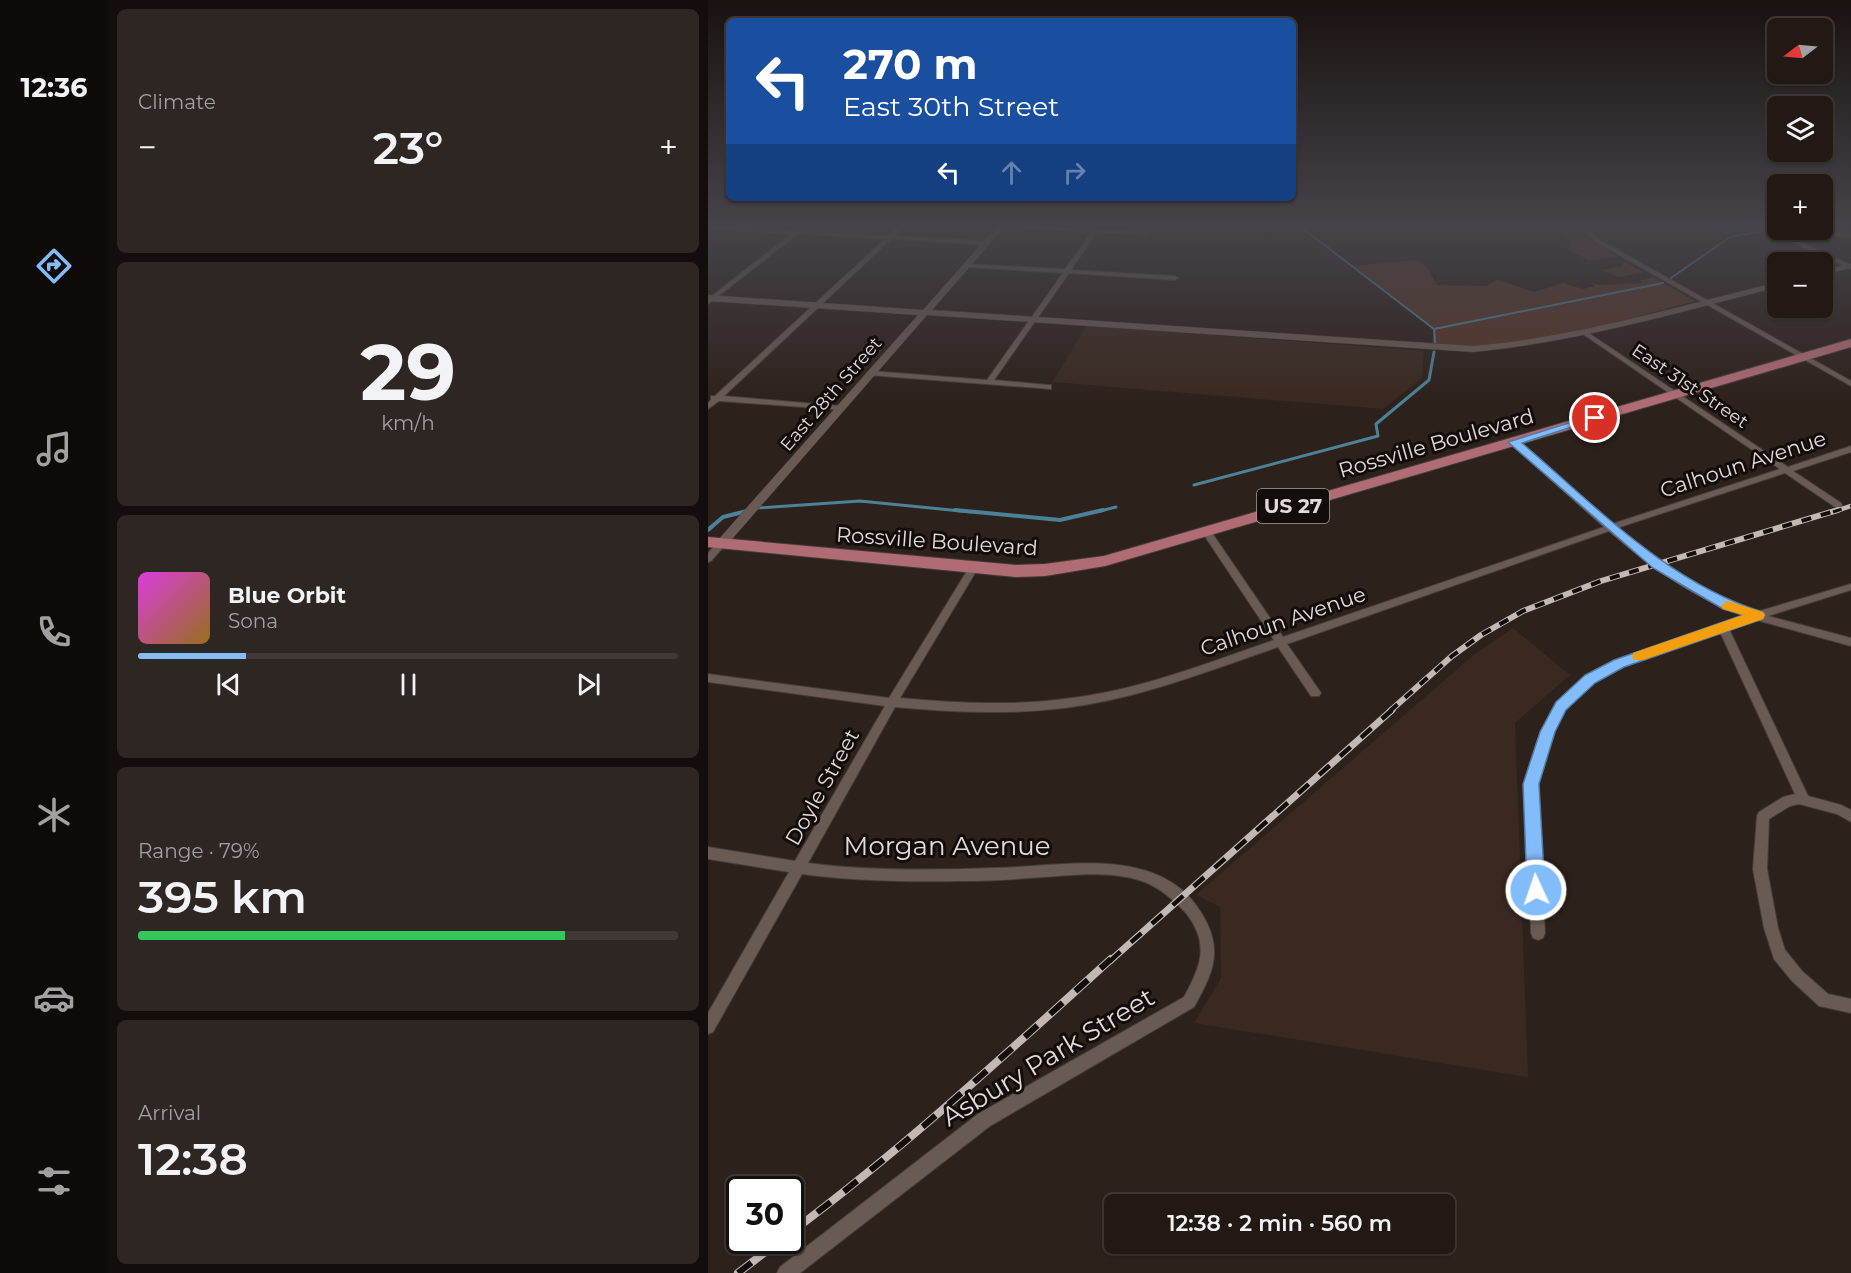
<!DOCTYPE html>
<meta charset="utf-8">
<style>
body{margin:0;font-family:Montserrat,sans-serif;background:#2e2622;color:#f1f3f6;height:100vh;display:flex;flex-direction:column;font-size:22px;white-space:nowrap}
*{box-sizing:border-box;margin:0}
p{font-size:20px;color:#a2a0a0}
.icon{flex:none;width:33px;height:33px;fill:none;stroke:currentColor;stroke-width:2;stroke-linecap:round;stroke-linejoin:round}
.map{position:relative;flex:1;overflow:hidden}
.drawer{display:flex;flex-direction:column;gap:9px;padding:9px;background:#130e0b;width:600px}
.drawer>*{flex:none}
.top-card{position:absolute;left:18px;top:18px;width:570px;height:183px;border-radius:9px;box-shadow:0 2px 4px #0004,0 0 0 2px #3f3834;background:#1a4fa0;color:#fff;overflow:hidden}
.needle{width:39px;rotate:254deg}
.fabs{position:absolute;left:1059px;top:18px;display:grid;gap:12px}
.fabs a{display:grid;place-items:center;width:66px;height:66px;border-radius:9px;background:#221914;box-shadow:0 2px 4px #0004,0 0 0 2px #3f3834;font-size:30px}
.speed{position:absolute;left:18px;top:1176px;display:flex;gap:12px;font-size:30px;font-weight:700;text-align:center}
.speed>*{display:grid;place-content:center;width:78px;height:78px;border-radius:50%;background:#221914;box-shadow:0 2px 4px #0004,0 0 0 2px #3f3834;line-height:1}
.speed .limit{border:3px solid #111;border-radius:9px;background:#fff;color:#111}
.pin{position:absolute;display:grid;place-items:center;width:51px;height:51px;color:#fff;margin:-26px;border:3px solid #fff;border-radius:50%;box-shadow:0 2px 6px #0007}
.me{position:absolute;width:66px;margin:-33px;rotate:357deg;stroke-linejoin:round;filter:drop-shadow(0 0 4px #0008)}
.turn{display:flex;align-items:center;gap:21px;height:126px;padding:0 18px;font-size:27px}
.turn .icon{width:78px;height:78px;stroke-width:2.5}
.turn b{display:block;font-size:42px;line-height:51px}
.lanes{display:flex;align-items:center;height:57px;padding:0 18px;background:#0003;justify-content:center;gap:30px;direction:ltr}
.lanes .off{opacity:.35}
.big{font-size:45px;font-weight:600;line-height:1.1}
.drawer .widget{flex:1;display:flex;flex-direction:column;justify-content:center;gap:9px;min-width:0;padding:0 21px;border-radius:9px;background:#2e2622}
.drawer .dial{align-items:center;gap:0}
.dial b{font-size:78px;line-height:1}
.song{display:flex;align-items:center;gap:18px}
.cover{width:72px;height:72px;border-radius:9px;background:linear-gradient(135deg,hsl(300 70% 55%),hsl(40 70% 35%))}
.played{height:6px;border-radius:3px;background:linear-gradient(90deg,#82bcfa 20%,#3f3834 20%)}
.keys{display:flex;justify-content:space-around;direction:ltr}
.heat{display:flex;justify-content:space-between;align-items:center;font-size:33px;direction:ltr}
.charge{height:9px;border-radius:4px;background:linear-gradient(90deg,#34c759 79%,#3f3834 0)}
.trip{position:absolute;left:396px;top:1194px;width:351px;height:60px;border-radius:9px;background:#221914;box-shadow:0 2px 4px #0004,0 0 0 2px #3f3834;font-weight:600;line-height:60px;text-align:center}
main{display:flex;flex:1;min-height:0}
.tab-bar{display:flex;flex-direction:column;width:108px;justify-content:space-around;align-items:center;background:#0e0a08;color:#a2a0a0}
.tab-bar .icon{width:42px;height:42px}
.tab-bar .on{color:#82bcfa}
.tab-bar b{font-size:27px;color:#f1f3f6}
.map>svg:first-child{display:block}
.built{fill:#3a2920}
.green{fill:#563626}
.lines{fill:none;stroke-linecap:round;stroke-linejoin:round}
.stream-far2{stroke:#4c8298;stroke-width:2}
.stream-far1{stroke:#4c8298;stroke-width:3}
.stream{stroke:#4c8298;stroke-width:4}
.minor-casing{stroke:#463d38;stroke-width:2}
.tertiary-casing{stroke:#463d38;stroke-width:1}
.trunk-casing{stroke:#463d38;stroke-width:2}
.minor{fill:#695b54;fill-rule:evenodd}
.tertiary{fill:#695b54;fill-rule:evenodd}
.trunk{fill:#b06c75;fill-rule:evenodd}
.rail-far3-casing{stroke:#c2b9b5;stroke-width:4.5}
.rail-far2-casing{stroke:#c2b9b5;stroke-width:6}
.rail-far1-casing{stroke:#c2b9b5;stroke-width:7}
.rail-casing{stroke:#c2b9b5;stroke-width:8}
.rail-far3{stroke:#120c0a;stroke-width:3;stroke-dasharray:9;stroke-linecap:butt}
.rail-far2{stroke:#120c0a;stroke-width:4;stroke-dasharray:10;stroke-linecap:butt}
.rail-far1{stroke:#120c0a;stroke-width:4.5;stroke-dasharray:14;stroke-linecap:butt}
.rail{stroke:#120c0a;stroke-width:6;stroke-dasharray:17;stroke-linecap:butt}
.route{fill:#82bcfa;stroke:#547aa2;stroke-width:1.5}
.slow{fill:#f59e0b}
.labels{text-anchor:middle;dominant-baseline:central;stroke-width:6;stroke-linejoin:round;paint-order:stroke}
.far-street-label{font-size:18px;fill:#e2dad6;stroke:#120c0a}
.shield{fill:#120c0a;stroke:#a49c99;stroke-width:1.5}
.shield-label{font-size:20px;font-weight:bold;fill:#e2dad6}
.street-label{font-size:21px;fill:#e2dad6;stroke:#120c0a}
.near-street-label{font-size:26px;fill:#e2dad6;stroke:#120c0a}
</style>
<main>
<nav class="tab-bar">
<b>12:36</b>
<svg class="icon on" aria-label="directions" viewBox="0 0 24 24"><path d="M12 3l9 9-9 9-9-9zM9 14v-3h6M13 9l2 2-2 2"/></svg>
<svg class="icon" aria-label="music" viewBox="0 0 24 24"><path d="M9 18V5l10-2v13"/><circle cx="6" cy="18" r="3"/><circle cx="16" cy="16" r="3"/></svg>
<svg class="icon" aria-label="phone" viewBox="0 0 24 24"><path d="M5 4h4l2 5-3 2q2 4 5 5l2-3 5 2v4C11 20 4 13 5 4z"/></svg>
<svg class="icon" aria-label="climate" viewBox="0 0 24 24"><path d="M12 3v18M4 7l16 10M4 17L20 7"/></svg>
<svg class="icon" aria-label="car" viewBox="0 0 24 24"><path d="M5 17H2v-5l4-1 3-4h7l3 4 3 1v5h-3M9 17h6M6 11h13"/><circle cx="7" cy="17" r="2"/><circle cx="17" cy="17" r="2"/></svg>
<svg class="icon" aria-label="filters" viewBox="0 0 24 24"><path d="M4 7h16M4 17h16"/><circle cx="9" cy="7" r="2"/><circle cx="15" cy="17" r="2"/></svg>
</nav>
<section class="drawer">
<div class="widget"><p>Climate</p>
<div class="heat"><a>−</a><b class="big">23°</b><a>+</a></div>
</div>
<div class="widget dial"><b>29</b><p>km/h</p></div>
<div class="widget">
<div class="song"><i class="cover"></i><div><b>Blue Orbit</b><p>Sona</p></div></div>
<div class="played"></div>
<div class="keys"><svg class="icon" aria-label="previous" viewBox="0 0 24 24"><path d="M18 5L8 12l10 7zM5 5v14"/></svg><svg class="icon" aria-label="pause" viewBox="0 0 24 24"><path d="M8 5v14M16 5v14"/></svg><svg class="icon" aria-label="next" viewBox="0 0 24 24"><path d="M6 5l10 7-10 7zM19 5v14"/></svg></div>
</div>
<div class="widget"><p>Range · 79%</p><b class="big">395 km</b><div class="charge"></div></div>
<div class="widget"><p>Arrival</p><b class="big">12:38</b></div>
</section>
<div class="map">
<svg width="1143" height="1273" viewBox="0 0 1143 1273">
<rect width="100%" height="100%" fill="#2d211b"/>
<g class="built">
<polygon points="379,326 716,351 714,378 675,409 344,382"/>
<polygon points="805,628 862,675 807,723 820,1077 486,1023 513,978 512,907 488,895 768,653"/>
</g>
<g class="green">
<polygon points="847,227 872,230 876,236 910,257 880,260 858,248 862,245 860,238"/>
<polygon points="708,260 718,266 729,285 778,286 790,280 826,292 855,283 875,289 887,286 882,283 892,285 934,283 932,280 945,277 987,301 865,334 772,346 724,345 726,328 645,266"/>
<polygon points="918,262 936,273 910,277 894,270 915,266 913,263"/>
</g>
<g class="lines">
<g class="stream-far2">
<polyline points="589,224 726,329 727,342"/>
<polyline points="963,278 1022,237 1055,231"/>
<polyline points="726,329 955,283"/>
</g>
<g class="stream-far1">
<polyline points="486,485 670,436 668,424 721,380 726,352"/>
<polyline points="49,508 152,501 263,512"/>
<polyline points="388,512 408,507"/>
</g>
<g class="stream">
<polyline points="247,510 352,520 395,510"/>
<polyline points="0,530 15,517 39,511"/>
</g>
<defs>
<g id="minor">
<polygon points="95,224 102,224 94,231 180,236 193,224 199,224 187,236 279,241 282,243 279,245 183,239 16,396 132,406 136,408 135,410 11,401 0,409 0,403 3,400 3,396 7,396 177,239 90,234 0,304 0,299 83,234 0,229 0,225 87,230"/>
<polygon points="294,224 438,232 438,234 436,235 389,232 363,270 467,276 470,278 467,280 361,273 286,380 340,385 343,385 343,389 160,375 159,373 163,371 279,380 355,273 259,267 256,265 257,264 357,269 384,232 292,227 292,225"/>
<polygon points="873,224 879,224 881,230 892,240 1143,381 1143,386 888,242 876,232"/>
<polygon points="940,224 976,224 973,226 943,226"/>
<polygon points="1070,229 1143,233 1143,237 1079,233 1086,239 1143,265 1143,269 1082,241 1069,231"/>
<path d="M 875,332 L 879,332 L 1080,467 L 1143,446 L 1143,452 L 1085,471 L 1133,503 L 1134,505 L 1133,507 L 1127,507 L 1077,473 L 909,528 L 966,572 L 995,589 L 1024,604 L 1048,612 L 1143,584 L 1143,590 L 1060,616 L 1143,638 L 1143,646 L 1048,620 L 1021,629 L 1100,796 L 1133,805 L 1143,810 L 1143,822 L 1129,814 L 1091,804 L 1082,806 L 1061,819 L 1059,869 L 1070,928 L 1077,950 L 1094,971 L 1120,994 L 1143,999 L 1143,1013 L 1111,1006 L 1084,981 L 1066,959 L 1056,928 L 1045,869 L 1049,816 L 1051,812 L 1075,797 L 1087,794 L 1012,632 L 915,667 L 886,682 L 857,709 L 845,732 L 829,784 L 837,933 L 835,938 L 830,940 L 825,938 L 823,933 L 817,784 L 833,732 L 849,703 L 878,676 L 907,661 L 1037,616 C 986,599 941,566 901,531 L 579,644 L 613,693 L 611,696 L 603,696 L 570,647 C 500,671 430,699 356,708 C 300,715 243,712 187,707 L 100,863 C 151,870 204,870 255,869 C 278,868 301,868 324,866 C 382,862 459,854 494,914 C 516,950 505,973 486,1007 L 282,1126 L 92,1273 L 69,1273 L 72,1267 L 270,1114 L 476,997 C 493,966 502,944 478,913 C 466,900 451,887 434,881 C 399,869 357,876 321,878 C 298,880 276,881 253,881 C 200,882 146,881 94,874 L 5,1032 L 0,1034 L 0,1013 L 81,872 L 0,859 L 0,847 L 87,861 L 177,706 L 0,682 L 0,674 L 181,698 L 262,566 L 265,565 L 270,568 L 192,698 C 247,703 302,706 356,699 C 429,691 497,664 566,640 L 494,532 L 496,530 L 502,530 L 575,637 L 896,527 L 803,444 L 803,440 L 809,440 L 904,524 L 1072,469 L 875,334 Z"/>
<polygon points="14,540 19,543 3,561 0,562 0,553 11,541"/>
</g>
<g id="tertiary">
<path d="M 291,224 L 299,224 L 224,310 L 765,346 C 869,337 968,307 1070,282 L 1070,287 C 968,313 869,342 765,352 L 219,315 L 18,546 L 10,546 L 8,543 L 10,540 L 210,315 L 0,301 L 0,295 L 215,310 Z"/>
<polygon points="1143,264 1143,268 1114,275 1114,270"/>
</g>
<polygon id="trunk" points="1143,339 1143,347 397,566 337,576 308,577 0,547 0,537 308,565 337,564 396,556"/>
</defs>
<use href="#minor" class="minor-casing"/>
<use href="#tertiary" class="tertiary-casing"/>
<use href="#trunk" class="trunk-casing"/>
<use href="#minor" class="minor"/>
<use href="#tertiary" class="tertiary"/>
<use href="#trunk" class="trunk"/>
<defs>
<polyline id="rail-far3" points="1125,512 1143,506"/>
<polyline id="rail-far2" points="682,711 744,656 773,635 815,611 893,581 1130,510"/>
<polyline id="rail-far1" points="402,961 684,710"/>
<g id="rail">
<path d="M 82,1233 C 195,1149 299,1053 403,959"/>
<polyline points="30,1273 73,1240"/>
</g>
</defs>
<use href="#rail-far3" class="rail-far3-casing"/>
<use href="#rail-far2" class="rail-far2-casing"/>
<use href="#rail-far1" class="rail-far1-casing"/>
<use href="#rail" class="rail-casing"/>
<use href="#rail-far3" class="rail-far3"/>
<use href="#rail-far2" class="rail-far2"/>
<use href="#rail-far1" class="rail-far1"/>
<use href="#rail" class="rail"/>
</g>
<linearGradient id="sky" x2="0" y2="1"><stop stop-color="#19120f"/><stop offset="0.56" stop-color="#46434a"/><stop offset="1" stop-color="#46434a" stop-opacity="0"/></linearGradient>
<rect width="1143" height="402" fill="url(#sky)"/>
<path class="route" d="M 883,416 L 892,418 L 814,443 C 888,506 960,583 1055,612 L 1057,615 L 1055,619 L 916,667 L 887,683 L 858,710 L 847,732 L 831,784 L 837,890 L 834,896 L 828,898 L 822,896 L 819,890 L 815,784 L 832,732 L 848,702 L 877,675 L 906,660 L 1035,615 L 1015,609 L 945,568 L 800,442 Z"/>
<polygon class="slow" points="1019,601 1055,612 1057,615 1055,619 935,660 925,660 925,653 1035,615 1015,609 1013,606"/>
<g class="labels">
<g class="far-street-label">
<text transform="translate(982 386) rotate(34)">East 31st Street</text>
<text transform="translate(123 394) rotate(-49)">East 28th Street</text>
</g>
<rect class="shield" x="549" y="489" width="72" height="34" rx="4.5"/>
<g class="shield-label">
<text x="585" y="506">US 27</text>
</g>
<g class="street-label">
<text transform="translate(728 443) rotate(-16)">Rossville Boulevard</text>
<text transform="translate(1035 464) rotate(-18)">Calhoun Avenue</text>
<text transform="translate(229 541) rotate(4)">Rossville Boulevard</text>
<text transform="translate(575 621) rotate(-19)">Calhoun Avenue</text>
<text transform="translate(114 787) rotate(-61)">Doyle Street</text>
</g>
<g class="near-street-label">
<text x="239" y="846">Morgan Avenue</text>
<text transform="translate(340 1057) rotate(-31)">Asbury Park Street</text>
</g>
</g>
</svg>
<div class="fabs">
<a><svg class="needle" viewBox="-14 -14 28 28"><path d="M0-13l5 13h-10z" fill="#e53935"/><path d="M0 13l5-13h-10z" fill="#a2a0a0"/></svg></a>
<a><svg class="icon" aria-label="layers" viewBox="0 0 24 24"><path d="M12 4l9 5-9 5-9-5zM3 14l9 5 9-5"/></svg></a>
<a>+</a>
<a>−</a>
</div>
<div class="speed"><div class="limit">30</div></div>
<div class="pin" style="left:887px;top:418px;background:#d93025"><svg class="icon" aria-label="arrive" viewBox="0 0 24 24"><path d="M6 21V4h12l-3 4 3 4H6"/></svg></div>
<svg class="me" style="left:828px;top:890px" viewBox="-20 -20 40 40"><circle r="17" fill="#82bcfa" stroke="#fff" stroke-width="3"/><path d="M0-11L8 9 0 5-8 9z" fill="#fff"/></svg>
<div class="trip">12:38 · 2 min · 560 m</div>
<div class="top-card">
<div class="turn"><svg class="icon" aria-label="left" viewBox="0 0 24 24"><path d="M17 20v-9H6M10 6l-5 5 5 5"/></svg><div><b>270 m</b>East 30th Street</div></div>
<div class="lanes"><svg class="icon" aria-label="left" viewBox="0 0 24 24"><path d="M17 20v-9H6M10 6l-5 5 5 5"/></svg><svg class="icon off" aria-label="ahead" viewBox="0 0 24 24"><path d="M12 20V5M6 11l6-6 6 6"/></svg><svg class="icon off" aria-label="right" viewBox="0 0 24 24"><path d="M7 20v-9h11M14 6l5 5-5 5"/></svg></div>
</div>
</div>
</main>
